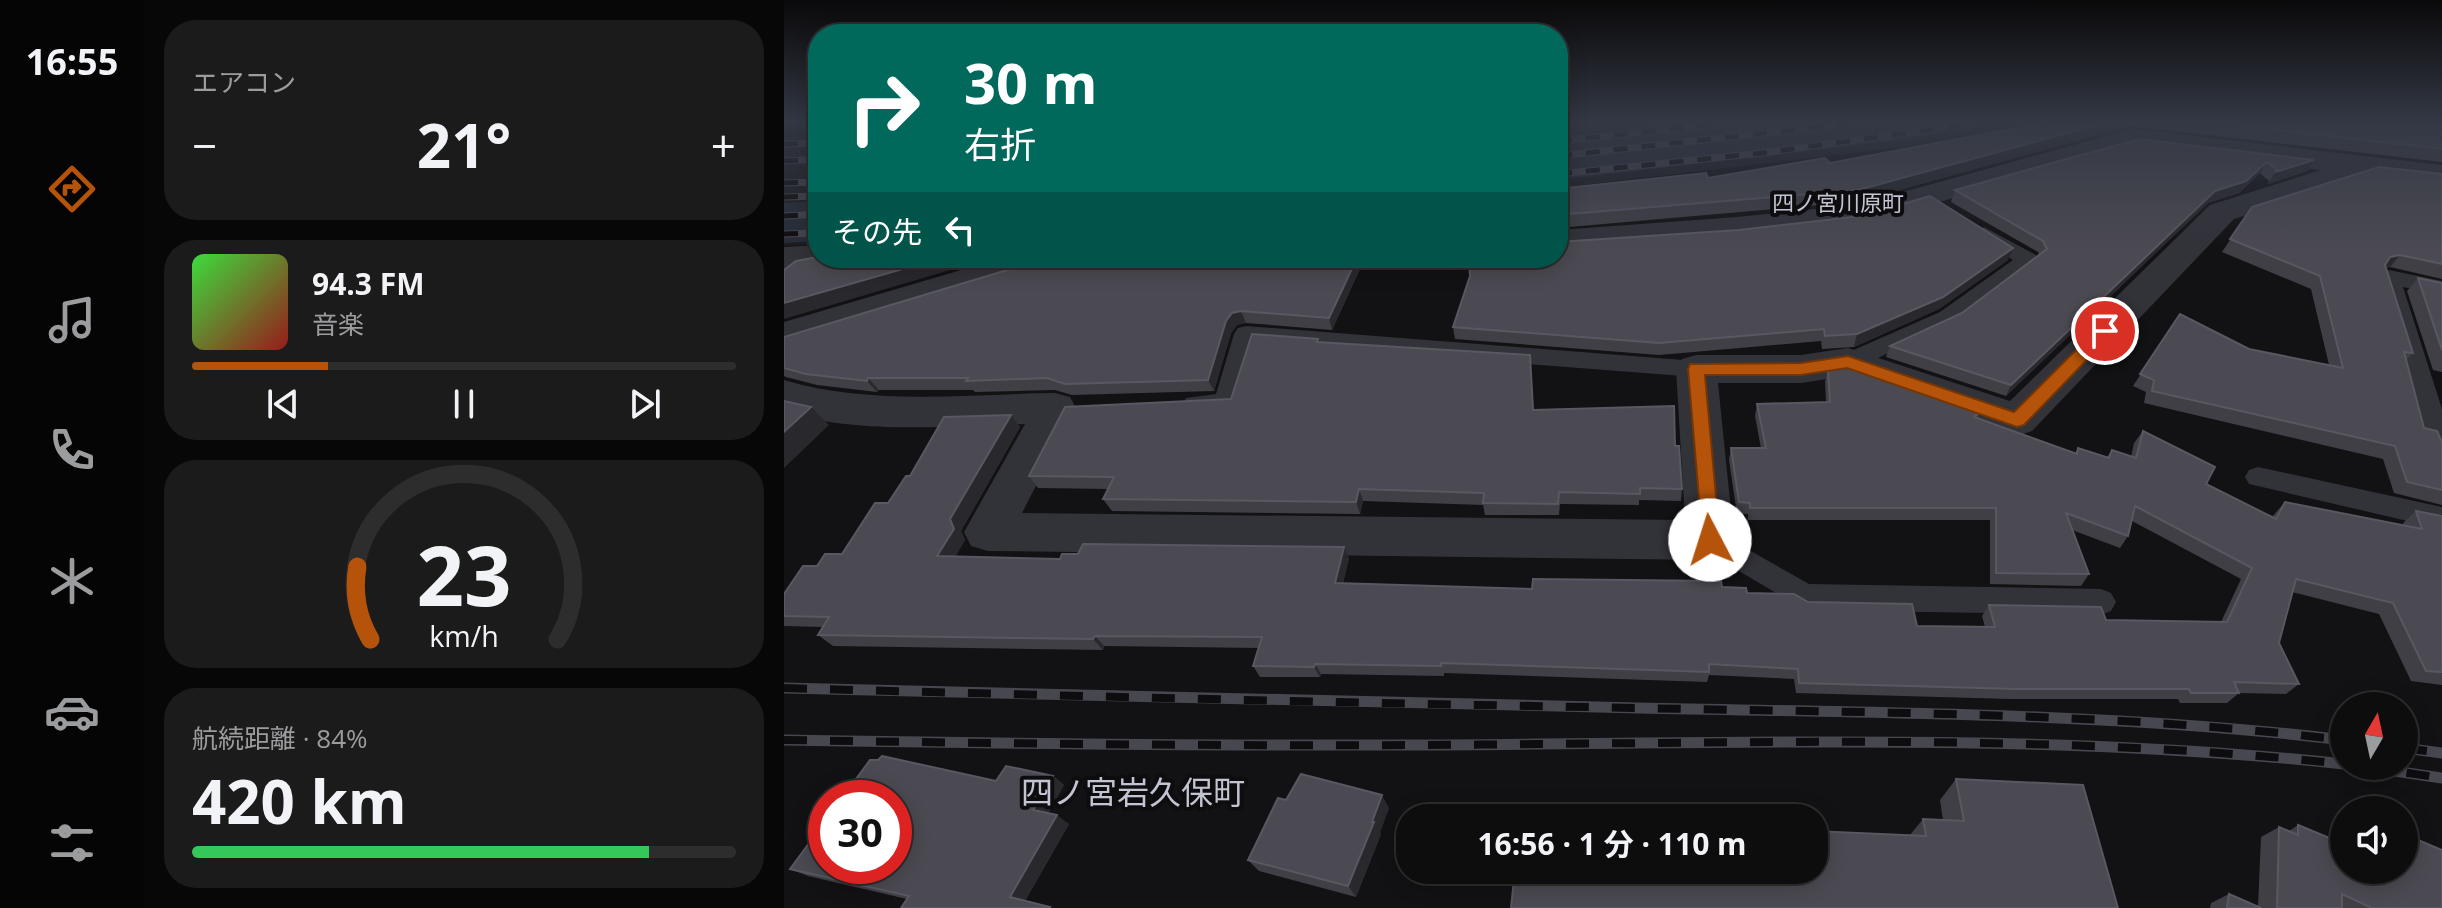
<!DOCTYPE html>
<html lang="ja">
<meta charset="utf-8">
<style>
body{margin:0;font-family:"Open Sans","Noto Sans JP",sans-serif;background:#1c1b1c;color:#f1f3f6;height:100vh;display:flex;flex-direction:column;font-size:30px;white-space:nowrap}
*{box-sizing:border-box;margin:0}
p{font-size:26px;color:#9b9c9e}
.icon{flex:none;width:44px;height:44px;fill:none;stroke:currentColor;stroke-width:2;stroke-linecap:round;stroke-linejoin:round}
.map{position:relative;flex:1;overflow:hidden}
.sheet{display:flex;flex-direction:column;gap:20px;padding:20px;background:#080708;width:640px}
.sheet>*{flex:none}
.banner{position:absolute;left:24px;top:24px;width:760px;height:244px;border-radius:32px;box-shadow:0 4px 20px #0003,0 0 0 2px #2e2d2e;background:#00695c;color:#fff;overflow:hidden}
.needle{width:52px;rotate:9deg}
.fabs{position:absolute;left:1546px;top:692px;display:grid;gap:16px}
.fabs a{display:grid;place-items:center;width:88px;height:88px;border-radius:50%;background:#0e0d0e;box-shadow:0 4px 20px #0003,0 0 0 2px #2e2d2e;font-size:40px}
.speed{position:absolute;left:24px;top:780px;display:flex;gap:16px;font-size:40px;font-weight:700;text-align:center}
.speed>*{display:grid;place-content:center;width:104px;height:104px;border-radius:50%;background:#0e0d0e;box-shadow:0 4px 20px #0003,0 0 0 2px #2e2d2e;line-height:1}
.speed .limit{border:12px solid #d22;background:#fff;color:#111}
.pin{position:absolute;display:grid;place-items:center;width:68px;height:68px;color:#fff;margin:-34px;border:4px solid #fff;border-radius:50%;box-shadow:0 2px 8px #0007}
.me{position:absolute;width:88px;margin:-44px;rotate:355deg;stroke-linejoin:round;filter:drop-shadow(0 0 6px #0008)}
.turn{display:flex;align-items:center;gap:28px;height:168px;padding:0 24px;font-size:36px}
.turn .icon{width:104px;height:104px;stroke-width:2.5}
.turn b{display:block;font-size:56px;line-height:68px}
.then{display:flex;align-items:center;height:76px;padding:0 24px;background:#0003;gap:16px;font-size:30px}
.big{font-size:60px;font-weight:700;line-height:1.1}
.sheet .tile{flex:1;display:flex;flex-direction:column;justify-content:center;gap:12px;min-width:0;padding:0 28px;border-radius:32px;background:#1c1b1c}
.sheet .dial{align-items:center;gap:0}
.dial svg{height:208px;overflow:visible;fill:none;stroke:#2e2d2e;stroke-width:7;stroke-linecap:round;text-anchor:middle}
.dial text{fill:#f1f3f6;stroke:none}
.song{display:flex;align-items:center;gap:24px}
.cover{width:96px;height:96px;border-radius:12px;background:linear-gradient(135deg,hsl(120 70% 55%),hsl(0 70% 35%))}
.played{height:8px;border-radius:4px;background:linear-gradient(90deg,#b45309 25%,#2e2d2e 25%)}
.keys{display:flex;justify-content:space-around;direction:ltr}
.heat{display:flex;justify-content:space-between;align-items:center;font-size:44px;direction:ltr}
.charge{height:12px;border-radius:6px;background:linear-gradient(90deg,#34c759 84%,#2e2d2e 0)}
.trip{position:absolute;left:612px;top:804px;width:432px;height:80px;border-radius:32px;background:#0e0d0e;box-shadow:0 4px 20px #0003,0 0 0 2px #2e2d2e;font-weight:700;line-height:80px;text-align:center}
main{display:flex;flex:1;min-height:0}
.dock{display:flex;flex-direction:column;width:144px;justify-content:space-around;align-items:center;background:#060506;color:#9b9c9e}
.dock .icon{width:56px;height:56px}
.dock .active{color:#b45309}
.dock b{font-size:36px;color:#f1f3f6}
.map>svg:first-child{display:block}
.built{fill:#1d1d20}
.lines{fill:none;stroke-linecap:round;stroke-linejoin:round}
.river{fill:#272d38;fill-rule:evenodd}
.lane{fill:#323239;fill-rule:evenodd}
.street{fill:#323239;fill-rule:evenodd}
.rail-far1-casing{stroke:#474750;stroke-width:7}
.rail-casing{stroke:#474750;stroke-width:11}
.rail-far1{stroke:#0d0c0e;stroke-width:5;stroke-dasharray:14;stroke-linecap:butt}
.rail{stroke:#0d0c0e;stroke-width:8;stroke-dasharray:23;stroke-linecap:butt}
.wall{fill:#403f46}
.shaded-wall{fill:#29282d}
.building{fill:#4b4a52;stroke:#585862;stroke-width:2}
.route{fill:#b45309;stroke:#753606;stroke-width:2}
.labels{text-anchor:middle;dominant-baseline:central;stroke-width:8;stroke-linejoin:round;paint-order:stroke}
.far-neighbourhood-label{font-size:22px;fill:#c3c4d1;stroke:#0d0c0e}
.near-neighbourhood-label{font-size:32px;fill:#c3c4d1;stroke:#0d0c0e}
</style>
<main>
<nav class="dock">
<b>16:55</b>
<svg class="icon active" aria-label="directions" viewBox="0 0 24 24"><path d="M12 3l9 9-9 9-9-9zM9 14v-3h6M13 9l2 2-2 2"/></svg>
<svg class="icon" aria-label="music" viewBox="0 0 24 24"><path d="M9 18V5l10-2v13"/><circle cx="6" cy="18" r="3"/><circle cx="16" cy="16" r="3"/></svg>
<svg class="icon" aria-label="phone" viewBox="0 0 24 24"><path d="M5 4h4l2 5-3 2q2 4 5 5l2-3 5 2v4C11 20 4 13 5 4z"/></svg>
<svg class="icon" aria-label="climate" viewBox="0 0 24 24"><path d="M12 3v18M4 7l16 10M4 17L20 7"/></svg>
<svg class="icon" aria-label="car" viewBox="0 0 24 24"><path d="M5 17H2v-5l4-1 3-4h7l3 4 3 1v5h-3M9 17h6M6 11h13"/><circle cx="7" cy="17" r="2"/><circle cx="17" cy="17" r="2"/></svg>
<svg class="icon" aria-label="filters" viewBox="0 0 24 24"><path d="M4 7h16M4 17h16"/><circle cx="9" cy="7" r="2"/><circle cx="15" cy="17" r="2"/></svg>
</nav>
<section class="sheet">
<div class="tile"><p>エアコン</p>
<div class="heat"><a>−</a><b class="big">21°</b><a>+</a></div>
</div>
<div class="tile">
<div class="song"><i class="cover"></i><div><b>94.3 FM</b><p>音楽</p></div></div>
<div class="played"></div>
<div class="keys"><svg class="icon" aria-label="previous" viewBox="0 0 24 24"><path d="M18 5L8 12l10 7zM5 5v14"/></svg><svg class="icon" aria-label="pause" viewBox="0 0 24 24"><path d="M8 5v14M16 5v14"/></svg><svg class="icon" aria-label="next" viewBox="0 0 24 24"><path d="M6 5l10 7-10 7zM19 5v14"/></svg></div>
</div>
<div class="tile dial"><svg viewBox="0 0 100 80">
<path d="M14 69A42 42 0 1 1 86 69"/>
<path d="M14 69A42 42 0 0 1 9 41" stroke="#b45309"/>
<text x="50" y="56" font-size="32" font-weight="700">23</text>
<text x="50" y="72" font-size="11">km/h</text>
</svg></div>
<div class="tile"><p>航続距離 · 84%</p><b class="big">420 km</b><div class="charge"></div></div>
</section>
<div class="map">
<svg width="1658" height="908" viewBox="0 0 1658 908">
<rect width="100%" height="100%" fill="#121113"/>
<g class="built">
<polygon points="774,121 1285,121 1177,140 774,188"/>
<polygon points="34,136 34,245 0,246 0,137"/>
</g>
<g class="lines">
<g class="river">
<polygon points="979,121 1163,121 1155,133 1134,138 774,180 774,144"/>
<polygon points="34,201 34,241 0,243 0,203"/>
</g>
<g class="lane">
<polygon points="1200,227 1252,255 1255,260 1252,265 1172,322 1072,368 1064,370 1056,368 1052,362 1056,356 1156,312 1229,260 1193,237 1190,233"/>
<polygon points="1605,270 1658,281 1658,295 1619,287 1658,409 1658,459 1649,456 1645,449 1594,277 1597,272"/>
<polygon points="462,326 912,361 920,363 924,369 920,375 912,377 471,343 451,409 411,413 402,410 399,404 402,398 432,394 450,334 454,328"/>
<polygon points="1474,467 1658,507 1658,529 1465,484 1461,477 1465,470"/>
<polygon points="926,528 1025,584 1317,589 1327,593 1332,602 1327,611 1317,615 1021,610 916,548 912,540 916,532"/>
</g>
<g class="street">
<path d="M 1348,129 L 1658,165 L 1658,185 L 1586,176 L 1450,219 L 1248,431 L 1233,436 L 1062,376 L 1017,383 L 934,383 L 950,540 L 943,554 L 926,560 L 204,551 L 187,546 L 180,532 L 241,424 C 170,426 66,435 0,411 L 0,380 C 86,406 182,394 271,393 L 286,397 L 292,408 L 238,513 L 901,520 L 892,369 L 898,359 L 912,355 L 1017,355 L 1064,348 L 1226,401 L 1426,205 L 1537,170 L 1349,147 L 1074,225 L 953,239 L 774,252 L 774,230 L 953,217 L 1072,205 Z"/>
<polygon points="34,245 34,258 51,258 47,264 0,269 0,247"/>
<polygon points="218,258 276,258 271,266 0,349 0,322"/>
</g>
<defs>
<g id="rail-far1">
<polyline points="774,141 960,121"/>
<polyline points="0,144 34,143"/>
<polyline points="774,156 1089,121"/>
<polyline points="0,161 34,159"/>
<polyline points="774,174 978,153 1209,121"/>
<polyline points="0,183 34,182"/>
<polyline points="0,197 34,196"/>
<polyline points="0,216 34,214"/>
<polyline points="0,234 34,233"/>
</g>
<g id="rail">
<path d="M 0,688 C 285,696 570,703 855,708 C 1090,713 1327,712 1560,740"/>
<path d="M 0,740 C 251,744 502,747 753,744 C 1023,742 1291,735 1560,764"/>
<polyline points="1620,748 1658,753"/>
<polyline points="1577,766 1658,778"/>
</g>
</defs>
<use href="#rail-far1" class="rail-far1-casing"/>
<use href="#rail" class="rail-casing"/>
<use href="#rail-far1" class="rail-far1"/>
<use href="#rail" class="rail"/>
</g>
<g class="wall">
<polygon points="1270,121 1658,121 1658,162 1347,126 1071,202 774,228 774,189 924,178 1046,163"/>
<polygon points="1355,139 1530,160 1523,171 1484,184 1485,181 1476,173 1455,193 1424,203 1222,396 1102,357 1106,346 1178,313 1255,255 1254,252 1167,202 1171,190"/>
<polygon points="1658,174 1658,279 1606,267 1602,268 1629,353 1622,360 1640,428 1658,442 1658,505 1610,493 1599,459 1360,403 1362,392 1349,386 1396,314 1465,349 1545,365 1527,289 1438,252 1468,207"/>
<polygon points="581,258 548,330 462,323 453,325 447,333 430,391 288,395 271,390 191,392 189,390 95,390 93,392 33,385 2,377 0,376 0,337"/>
<polygon points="1224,260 1155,309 1070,347 1038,349 1037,341 875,355 671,339 669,327 686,276"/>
<polygon points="1634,278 1658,283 1658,372 1649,370 1623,291"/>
<polygon points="534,339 535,342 750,410 891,446 898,489 897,501 855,500 855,505 776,504 775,515 701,515 699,505 579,501 576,514 328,511 319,499 324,489 254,488 245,476 447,399"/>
<polygon points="1044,370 1196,412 1193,419 1291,453 1294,448 1323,457 1328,450 1347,457 1350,443 1359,431 1422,484 1488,517 1501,502 1620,525 1619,523 1632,511 1658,516 1658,685 1627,681 1595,614 1508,592 1495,643 1515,684 1502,694 1455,693 1443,703 1396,703 1394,699 1226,699 1012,693 1010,679 925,675 923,682 660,673 660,676 537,674 536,677 476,677 469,666 475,648 320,646 319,650 49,646 34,635 39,627 0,626 0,594 33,566 58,554 104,503 126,476 227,415 236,427 177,531 181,540 171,557 276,559 565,558 559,583 748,589 938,587 963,593 1024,602 1133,626 1201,627 1198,616 1205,605 1322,620 1437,622 1457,579 1348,521 1344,536 1336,548 1288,530 1305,574 1297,586 1206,584 1206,520 964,520 964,514 953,514 945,460 947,448 977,448 971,416 973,404 1042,402 1041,382"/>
<polygon points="269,776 280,785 264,813 285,824 241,901 268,908 117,908 123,899 24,876 6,869 212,781"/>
<polygon points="1172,779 1334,908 1030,870 1126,835 1139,819 1159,820 1156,800"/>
<polygon points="502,800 605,808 596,832 597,834 572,897 475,871 464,860"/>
<polygon points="1560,816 1560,870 1658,908 1426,908 1427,903 1445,894 1474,907 1477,837 1495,827 1505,831 1514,825 1547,839 1547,823"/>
</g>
<g class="shaded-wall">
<polygon points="1328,121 1350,121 1347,126 1071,202 1074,190"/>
<polygon points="1530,160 1523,171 1484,184 1491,172"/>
<polygon points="1483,162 1476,173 1455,193 1424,203 1222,396 1227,385 1431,191"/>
<polygon points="1229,248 1224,260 1155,309 1070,347 1073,334"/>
<polygon points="1616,255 1606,267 1596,269 1606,257"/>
<polygon points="82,258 91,258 93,260 91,277 157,258 170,258 173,268 0,319 0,303 81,265"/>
<polygon points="573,258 581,258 548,330 545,318"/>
<polygon points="457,311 462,323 453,325 447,333 430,391 424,380 442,321 448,313"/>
<polygon points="84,378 95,390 93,392 83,381"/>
<polygon points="27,407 45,425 0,468 0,432"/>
<polygon points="227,415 236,427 177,531 181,540 165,568 153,556 166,519"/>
<polygon points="575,489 579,501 576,514 572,502"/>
<polygon points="560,547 565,558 556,594 551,583"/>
<polygon points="311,636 320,646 319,650 309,639"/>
<polygon points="531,664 537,674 536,677 530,667"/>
<polygon points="269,776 280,785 261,819 249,810"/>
<polygon points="598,795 605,808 596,832 597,834 572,897 564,886"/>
<polygon points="273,815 285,824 239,904 226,897"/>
</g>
<g class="building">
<polygon points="1270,121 1328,121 1074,190 774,215 774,189 922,173 924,178 1041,158 1046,163"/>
<polygon points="1412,121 1658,121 1658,149"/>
<polygon points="1355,139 1530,160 1491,172 1493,170 1483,162 1462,181 1431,191 1227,385 1106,346 1178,313 1263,249 1259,241 1171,190"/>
<polygon points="1595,167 1658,174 1658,264 1616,255 1606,257 1601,265 1629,353 1620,352 1640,428 1653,431 1658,442 1658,490 1623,482 1611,446 1368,391 1370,380 1356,374 1396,314 1465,349 1559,368 1536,276 1446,239 1468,207"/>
<polygon points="1146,196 1229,248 1159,297 1073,334 1041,336 1040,329 875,343 669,327 686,276 685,258 774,258 774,242 955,230 1077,216"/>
<polygon points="34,257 34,258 82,258 81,265 104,258 157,258 0,303 0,270 12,261"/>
<polygon points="311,258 573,258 545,318 457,311 448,313 442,321 424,380 281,384 263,378 182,381 184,378 84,378 83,381 22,374 0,368 0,337 230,268"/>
<polygon points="1634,278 1658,283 1658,350"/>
<polygon points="468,334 534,339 533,342 746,355 749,410 890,406 891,446 895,446 898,489 856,488 856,494 775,492 774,504 699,503 700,493 575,489 572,502 319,499 330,477 245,476 281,407 447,399"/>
<polygon points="1065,367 1196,412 1190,417 1293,454 1294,448 1325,458 1328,450 1352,458 1359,431 1431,467 1422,484 1492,519 1501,502 1638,529 1632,511 1658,516 1658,672 1642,671 1609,603 1512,579 1495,643 1515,684 1450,682 1455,693 1407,693 1405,689 1233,689 1015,683 1014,669 925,664 925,672 657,663 657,666 531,664 530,667 469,666 478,637 311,636 309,639 34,635 45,617 0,616 0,594 19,566 33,566 41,554 58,554 91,503 104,503 122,476 126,476 160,417 227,415 166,519 170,529 153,556 276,559 278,554 294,554 299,544 560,547 551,583 748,589 749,579 937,581 938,587 962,588 963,593 1010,594 1024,602 1128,604 1133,626 1211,627 1205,605 1317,607 1322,620 1443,622 1468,568 1351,506 1344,536 1282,513 1305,574 1212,573 1212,508 966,508 966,503 955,502 947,448 982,448 973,404 1046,402 1044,370"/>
<polygon points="0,401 27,407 0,432"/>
<polygon points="98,756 212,781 222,766 269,776 249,810 273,815 226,897 266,907 265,908 117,908 125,896 6,869 42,820 42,866 110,866 110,798 58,798 86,760 94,760"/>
<polygon points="517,774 598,795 588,822 590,822 564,886 464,860 494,798 502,800"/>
<polygon points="1172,779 1299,785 1334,908 727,908 731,870 1030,870 1030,831 1142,836 1139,819 1180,821"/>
<polygon points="1514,825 1560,844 1560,870 1620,870 1620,834 1658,850 1658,908 1588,908 1558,894 1558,908 1493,908 1495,827 1514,835"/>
<polygon points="1445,894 1477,908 1443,908"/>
</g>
<linearGradient id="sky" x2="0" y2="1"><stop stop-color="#0a090a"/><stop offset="0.49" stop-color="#333844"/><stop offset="1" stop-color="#333844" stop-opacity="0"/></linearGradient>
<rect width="1658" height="248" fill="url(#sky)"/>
<polygon class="route" points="1321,326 1327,327 1327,335 1240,425 1233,427 1063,368 1017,375 921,375 936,540 933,546 919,546 904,369 906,364 1017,363 1064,356 1230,412 1315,327"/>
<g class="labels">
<g class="far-neighbourhood-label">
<text x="1054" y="202">四ノ宮川原町</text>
</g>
<g class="near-neighbourhood-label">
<text x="349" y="791">四ノ宮岩久保町</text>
</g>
</g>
</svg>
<div class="fabs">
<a><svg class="needle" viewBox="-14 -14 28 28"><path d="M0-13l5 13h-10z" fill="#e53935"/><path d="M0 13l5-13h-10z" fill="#9b9c9e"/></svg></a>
<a><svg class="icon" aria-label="sound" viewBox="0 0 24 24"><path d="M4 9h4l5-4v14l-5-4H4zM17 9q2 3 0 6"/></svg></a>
</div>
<div class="speed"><div class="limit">30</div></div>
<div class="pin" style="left:1321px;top:331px;background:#d93025"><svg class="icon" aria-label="arrive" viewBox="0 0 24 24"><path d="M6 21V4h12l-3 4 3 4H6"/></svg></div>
<svg class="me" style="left:926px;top:540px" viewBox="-20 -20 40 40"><circle r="19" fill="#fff"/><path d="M0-13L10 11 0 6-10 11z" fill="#b45309"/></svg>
<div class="trip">16:56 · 1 分 · 110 m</div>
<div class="banner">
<div class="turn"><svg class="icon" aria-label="right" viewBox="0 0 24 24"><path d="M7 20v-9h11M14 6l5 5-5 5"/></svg><div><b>30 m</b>右折</div></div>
<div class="then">その先<svg class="icon" aria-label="left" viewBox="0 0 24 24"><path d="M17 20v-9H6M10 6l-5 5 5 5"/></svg></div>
</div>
</div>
</main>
